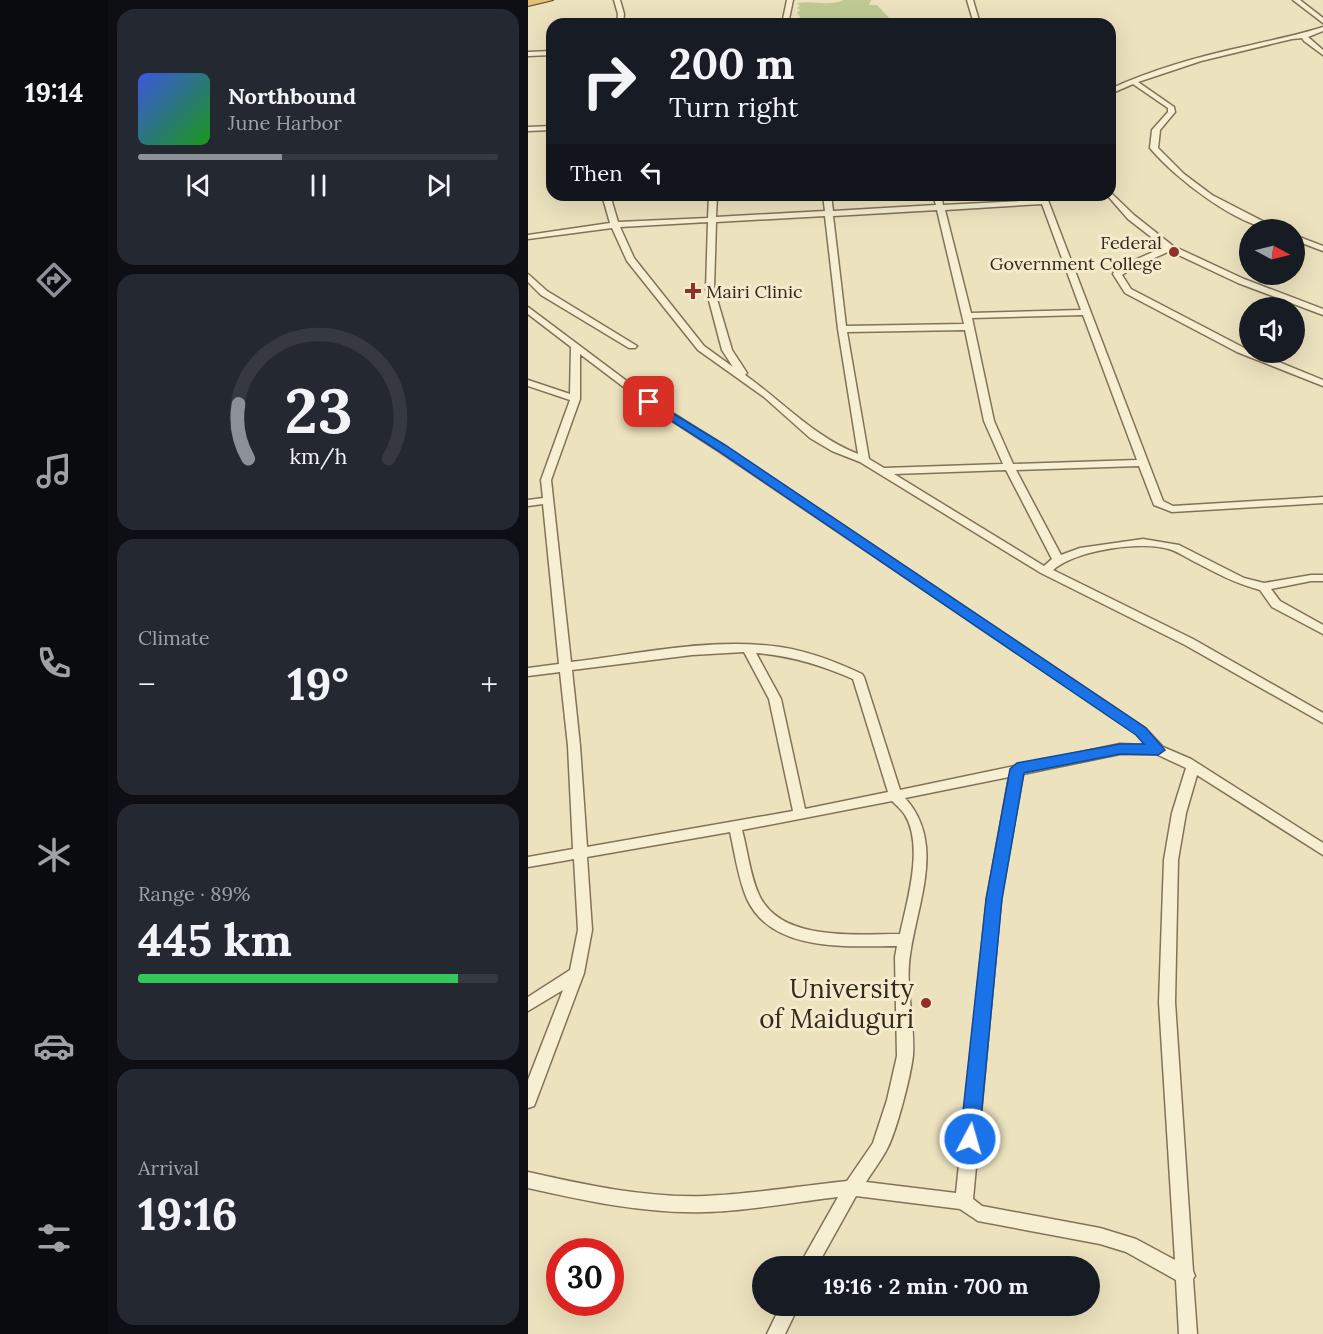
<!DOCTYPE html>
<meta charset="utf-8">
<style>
body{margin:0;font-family:Lora,serif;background:#242831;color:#f1f3f6;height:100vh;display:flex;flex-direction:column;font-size:22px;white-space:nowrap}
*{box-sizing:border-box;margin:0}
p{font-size:20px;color:#9ea1a6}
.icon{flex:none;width:33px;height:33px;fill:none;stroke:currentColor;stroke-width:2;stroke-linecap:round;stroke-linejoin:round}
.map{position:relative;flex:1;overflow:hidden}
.details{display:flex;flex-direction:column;gap:9px;padding:9px;background:#0d0f14;width:420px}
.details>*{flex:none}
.banner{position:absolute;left:18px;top:18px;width:570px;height:183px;border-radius:18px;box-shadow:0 6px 24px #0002;background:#171b24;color:#f1f3f6;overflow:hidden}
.needle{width:39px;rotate:97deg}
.controls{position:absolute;left:711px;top:219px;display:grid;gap:12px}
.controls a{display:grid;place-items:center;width:66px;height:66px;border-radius:50%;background:#171b24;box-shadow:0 6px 24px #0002;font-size:30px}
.speed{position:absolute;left:18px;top:1238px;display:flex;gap:12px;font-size:30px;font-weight:700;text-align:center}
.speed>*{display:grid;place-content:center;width:78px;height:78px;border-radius:50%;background:#171b24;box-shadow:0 6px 24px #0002;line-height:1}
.speed .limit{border:9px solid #d22;background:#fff;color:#111}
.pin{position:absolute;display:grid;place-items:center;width:51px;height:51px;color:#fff;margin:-26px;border-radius:12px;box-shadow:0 3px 9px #0006}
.me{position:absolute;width:66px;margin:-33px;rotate:6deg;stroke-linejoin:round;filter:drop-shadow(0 0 4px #0008)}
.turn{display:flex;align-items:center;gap:21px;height:126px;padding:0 24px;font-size:27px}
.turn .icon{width:78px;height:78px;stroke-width:2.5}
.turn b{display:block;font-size:42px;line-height:51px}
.then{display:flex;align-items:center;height:57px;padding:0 24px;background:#0003;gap:12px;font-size:22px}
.big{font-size:45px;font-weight:700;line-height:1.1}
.details .tile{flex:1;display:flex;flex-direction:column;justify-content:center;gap:9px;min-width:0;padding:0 21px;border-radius:18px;background:#242831}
.details .dial{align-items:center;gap:0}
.dial svg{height:156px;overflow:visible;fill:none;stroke:#363941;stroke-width:7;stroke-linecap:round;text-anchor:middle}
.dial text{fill:#f1f3f6;stroke:none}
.song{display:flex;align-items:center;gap:18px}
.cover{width:72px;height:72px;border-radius:9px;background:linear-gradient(135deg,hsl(230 70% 55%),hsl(120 70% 35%))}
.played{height:6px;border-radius:3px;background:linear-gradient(90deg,#8c9099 40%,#363941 40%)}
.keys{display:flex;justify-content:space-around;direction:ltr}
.heat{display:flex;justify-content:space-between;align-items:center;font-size:33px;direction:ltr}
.charge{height:9px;border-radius:4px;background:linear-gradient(90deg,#34c759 89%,#363941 0)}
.trip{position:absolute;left:224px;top:1256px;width:348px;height:60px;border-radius:30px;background:#171b24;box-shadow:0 6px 24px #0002;font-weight:700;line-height:60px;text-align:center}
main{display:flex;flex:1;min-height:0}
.menu{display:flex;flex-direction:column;width:108px;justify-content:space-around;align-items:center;background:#090b0e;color:#9ea1a6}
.menu .icon{width:42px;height:42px}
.menu .selected{color:#8c9099}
.menu b{font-size:27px;color:#f1f3f6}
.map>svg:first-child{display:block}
.green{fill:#bfc993}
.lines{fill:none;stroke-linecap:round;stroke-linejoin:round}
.minor-casing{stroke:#837258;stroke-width:3}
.trunk-casing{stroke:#51402c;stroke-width:2}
.minor{fill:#f7efd1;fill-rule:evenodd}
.trunk{fill:#e4c173;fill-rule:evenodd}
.route{fill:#1a73e8;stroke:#114b97;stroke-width:1.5}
.poi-dot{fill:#90312a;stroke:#f4ebcd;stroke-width:2}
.labels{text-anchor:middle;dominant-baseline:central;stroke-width:6;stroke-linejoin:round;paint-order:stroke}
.far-poi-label{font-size:18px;fill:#33291c;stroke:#f4ebcd;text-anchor:end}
.near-poi-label{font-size:26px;fill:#33291c;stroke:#f4ebcd;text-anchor:end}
</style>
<main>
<nav class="menu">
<b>19:14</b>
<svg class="icon selected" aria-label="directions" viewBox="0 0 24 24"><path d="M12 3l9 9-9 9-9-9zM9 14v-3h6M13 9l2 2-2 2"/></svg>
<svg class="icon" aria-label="music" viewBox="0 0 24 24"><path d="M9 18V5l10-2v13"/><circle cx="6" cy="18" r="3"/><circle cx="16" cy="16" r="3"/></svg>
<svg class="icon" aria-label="phone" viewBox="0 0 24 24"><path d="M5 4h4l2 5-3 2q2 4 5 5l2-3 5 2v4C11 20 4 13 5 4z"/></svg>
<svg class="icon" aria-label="climate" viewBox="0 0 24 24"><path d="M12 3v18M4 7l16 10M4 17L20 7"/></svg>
<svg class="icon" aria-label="car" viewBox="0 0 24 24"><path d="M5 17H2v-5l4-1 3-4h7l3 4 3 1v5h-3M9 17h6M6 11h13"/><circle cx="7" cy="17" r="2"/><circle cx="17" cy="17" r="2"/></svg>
<svg class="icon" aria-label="filters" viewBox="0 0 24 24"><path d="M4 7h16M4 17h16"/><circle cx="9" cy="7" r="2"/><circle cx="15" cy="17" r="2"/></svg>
</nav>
<section class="details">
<div class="tile">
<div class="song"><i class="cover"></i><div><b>Northbound</b><p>June Harbor</p></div></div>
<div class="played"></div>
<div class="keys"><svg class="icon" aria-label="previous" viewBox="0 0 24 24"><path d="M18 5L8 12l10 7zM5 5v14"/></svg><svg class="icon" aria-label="pause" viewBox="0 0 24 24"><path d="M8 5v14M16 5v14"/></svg><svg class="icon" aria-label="next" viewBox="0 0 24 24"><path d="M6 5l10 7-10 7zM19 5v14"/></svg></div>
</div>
<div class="tile dial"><svg viewBox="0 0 100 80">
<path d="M14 69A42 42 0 1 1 86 69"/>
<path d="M14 69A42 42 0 0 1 9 41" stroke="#8c9099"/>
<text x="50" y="56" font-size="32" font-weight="700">23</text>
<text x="50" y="72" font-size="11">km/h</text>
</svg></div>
<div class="tile"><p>Climate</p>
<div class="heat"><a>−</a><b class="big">19°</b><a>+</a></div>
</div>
<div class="tile"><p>Range · 89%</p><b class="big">445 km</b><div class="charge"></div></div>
<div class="tile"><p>Arrival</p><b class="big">19:16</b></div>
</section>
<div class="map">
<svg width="795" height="1334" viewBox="0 0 795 1334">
<rect width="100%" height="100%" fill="#ece2be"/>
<path class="green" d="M 316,0 L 343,0 L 341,5 L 349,5 L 362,19 L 357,24 L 333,24 L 331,20 L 295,19 L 285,21 L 293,24 L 270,24 L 272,16 L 269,13 L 272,10 L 269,8 L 272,6 L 269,3 C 284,0 300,7 316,0 Z"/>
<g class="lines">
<defs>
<g id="minor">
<polygon points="86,0 92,0 96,14 95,24 89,24 90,14"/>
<polygon points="259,0 265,0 260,24 254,24"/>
<polygon points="439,0 445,0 452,24 446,24"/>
<polygon points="765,0 772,0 795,18 795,23"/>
<path d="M 795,27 L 795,31 L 780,37 L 795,50 L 795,55 L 776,41 L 774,38 L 764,39 L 673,61 L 610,82 L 646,107 L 647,112 L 632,130 L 630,148 L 656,174 L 684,195 L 752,230 C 713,230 646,177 622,148 L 624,130 L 640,112 L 640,108 L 605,84 L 582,94 L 582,89 C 626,69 672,56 719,46 C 744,40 770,35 795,27 Z"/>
<polygon points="24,51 24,55 0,56 0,52"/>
<polygon points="24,126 24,130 0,131 0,127"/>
<polygon points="582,192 606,215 645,246 716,279 795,309 795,315 710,283 642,251 604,268 594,275 603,289 722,351 722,352 726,352 795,380 795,386 709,352 597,293 585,274 586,272 598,264 636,247 600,219 579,195 582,195"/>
<path d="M 74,195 L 82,195 L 90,222 L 180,218 L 181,195 L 189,195 L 188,217 L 297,211 L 295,195 L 303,195 L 305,211 L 408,205 L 405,195 L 413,195 L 415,205 L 513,200 L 512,195 L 518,195 L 635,501 L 645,506 L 795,497 L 795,503 L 644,512 L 626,505 L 611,466 L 488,470 L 533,555 L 552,548 L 615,539 L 651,545 L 716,578 L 736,583 L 783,575 L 795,575 L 795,581 L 783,581 L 743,589 L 752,601 L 795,625 L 795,634 L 744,607 L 732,590 C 709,584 690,574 669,563 C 661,559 652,553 644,550 C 614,540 548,550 525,570 L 665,639 L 795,713 L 795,723 L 657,645 L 513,573 L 332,462 L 304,451 L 282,438 L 236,397 L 170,350 L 99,261 L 84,228 L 0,239 L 0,235 L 82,223 ZM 514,204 L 553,310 L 443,313 L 417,210 ZM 409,210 L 436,324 L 318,326 L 305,216 ZM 297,216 L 310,329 L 330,454 C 286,437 255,402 217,375 L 219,373 L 204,350 L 186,289 L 188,222 ZM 180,222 L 178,289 L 194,350 L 205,367 L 176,346 L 106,258 L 92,227 ZM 555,315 L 609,460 L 485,464 L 466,421 L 444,318 ZM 437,330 L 456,421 L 475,464 L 356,468 L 341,459 L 319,332 ZM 478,470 L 524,559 L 516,566 L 366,474 Z"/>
<polygon points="766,235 795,246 795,251 766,240"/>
<polygon points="0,274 19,291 109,346 107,348 101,348 13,295 0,282"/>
<path d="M 0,307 L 124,400 L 197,446 L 617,728 L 635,747 L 663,759 L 795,843 L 795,855 L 669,775 L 658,813 L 650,860 L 647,1002 L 665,1271 L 667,1276 L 665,1279 L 669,1334 L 651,1334 L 648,1280 L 598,1252 L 572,1244 L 450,1221 L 432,1209 L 328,1196 L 289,1266 L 271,1266 L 310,1197 C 266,1202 221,1211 177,1212 C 118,1214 58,1201 0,1188 L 0,1172 C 58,1185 118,1198 177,1196 C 225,1194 272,1186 319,1181 L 345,1143 L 359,1100 L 369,1056 L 367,957 L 369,946 C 320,946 244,953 219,899 C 210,878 207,854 202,832 L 59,857 L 64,930 L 56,973 L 8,1101 L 6,1106 L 0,1108 L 0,1080 L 35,990 L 0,1011 L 0,997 L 42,970 L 50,930 L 46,859 L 0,867 L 0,857 L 45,849 L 40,746 L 32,672 L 0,676 L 0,668 L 31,664 L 15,504 L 0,506 L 0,500 L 15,498 L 13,480 L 42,400 L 0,386 L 0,380 L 42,394 L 43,347 L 0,314 ZM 52,354 L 118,404 L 189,450 L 609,734 L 618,745 L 592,744 L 372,790 L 336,677 L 334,674 C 308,662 281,651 252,647 C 184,637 111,654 43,662 L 23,480 L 52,399 ZM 216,652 L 241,699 L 265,811 L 59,847 L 52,746 L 44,670 L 164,655 ZM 228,653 C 263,656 293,665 325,679 L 360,792 L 277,809 L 253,699 ZM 592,754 L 628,754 L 658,768 L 644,813 L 636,860 L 631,1002 L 647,1260 L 608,1239 L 572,1228 L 454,1206 L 445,1199 L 473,899 L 495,774 ZM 481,777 L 459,899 L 428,1193 L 338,1182 C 344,1172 352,1162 358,1151 C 368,1134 383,1075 385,1055 C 387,1023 377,986 382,955 C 389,903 418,843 377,798 ZM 364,801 C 368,805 374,810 377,815 C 396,846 379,901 372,934 C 329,934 255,942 232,897 C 222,877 220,852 214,830 Z"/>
<polygon points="253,1305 271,1305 257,1334 239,1334"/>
</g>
<polygon id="trunk" points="0,0 25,0 0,6"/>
</defs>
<use href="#minor" class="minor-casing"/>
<use href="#trunk" class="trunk-casing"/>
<use href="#minor" class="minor"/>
<use href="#trunk" class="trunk"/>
</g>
<polygon class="route" points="121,399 197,445 618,728 637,750 630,755 592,754 496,773 474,899 451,1139 448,1145 442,1148 435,1145 432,1139 458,899 482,769 489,763 592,744 616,744 608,735 189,450 117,404 116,402"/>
<g class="poi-dot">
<circle cx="646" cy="252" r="6"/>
<path d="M162 282h6v6h6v6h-6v6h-6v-6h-6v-6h6z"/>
<circle cx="398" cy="1003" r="6"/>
</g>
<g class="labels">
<g class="far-poi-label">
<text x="634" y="242">Federal<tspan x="634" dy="21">Government College</tspan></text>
<text x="178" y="291" text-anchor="start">Mairi Clinic</text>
</g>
<g class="near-poi-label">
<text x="386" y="988">University<tspan x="386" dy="30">of Maiduguri</tspan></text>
</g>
</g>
</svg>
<div class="controls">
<a><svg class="needle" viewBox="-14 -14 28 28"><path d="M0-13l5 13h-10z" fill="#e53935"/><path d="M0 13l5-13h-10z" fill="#9ea1a6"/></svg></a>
<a><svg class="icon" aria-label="sound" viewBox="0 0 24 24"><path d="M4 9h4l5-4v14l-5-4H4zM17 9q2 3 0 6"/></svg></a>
</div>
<div class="speed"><div class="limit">30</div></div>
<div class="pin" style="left:121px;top:402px;background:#d93025"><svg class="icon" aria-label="arrive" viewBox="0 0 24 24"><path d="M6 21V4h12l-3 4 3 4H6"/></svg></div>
<svg class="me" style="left:442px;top:1139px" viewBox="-20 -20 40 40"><circle r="17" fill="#1a73e8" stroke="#fff" stroke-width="3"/><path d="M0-11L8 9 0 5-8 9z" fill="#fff"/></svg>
<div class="trip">19:16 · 2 min · 700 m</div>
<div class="banner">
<div class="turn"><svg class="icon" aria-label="right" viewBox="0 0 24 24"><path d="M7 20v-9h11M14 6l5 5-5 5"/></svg><div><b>200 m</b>Turn right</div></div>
<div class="then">Then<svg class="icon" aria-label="left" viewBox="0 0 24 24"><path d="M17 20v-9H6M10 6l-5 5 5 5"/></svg></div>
</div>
</div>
</main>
